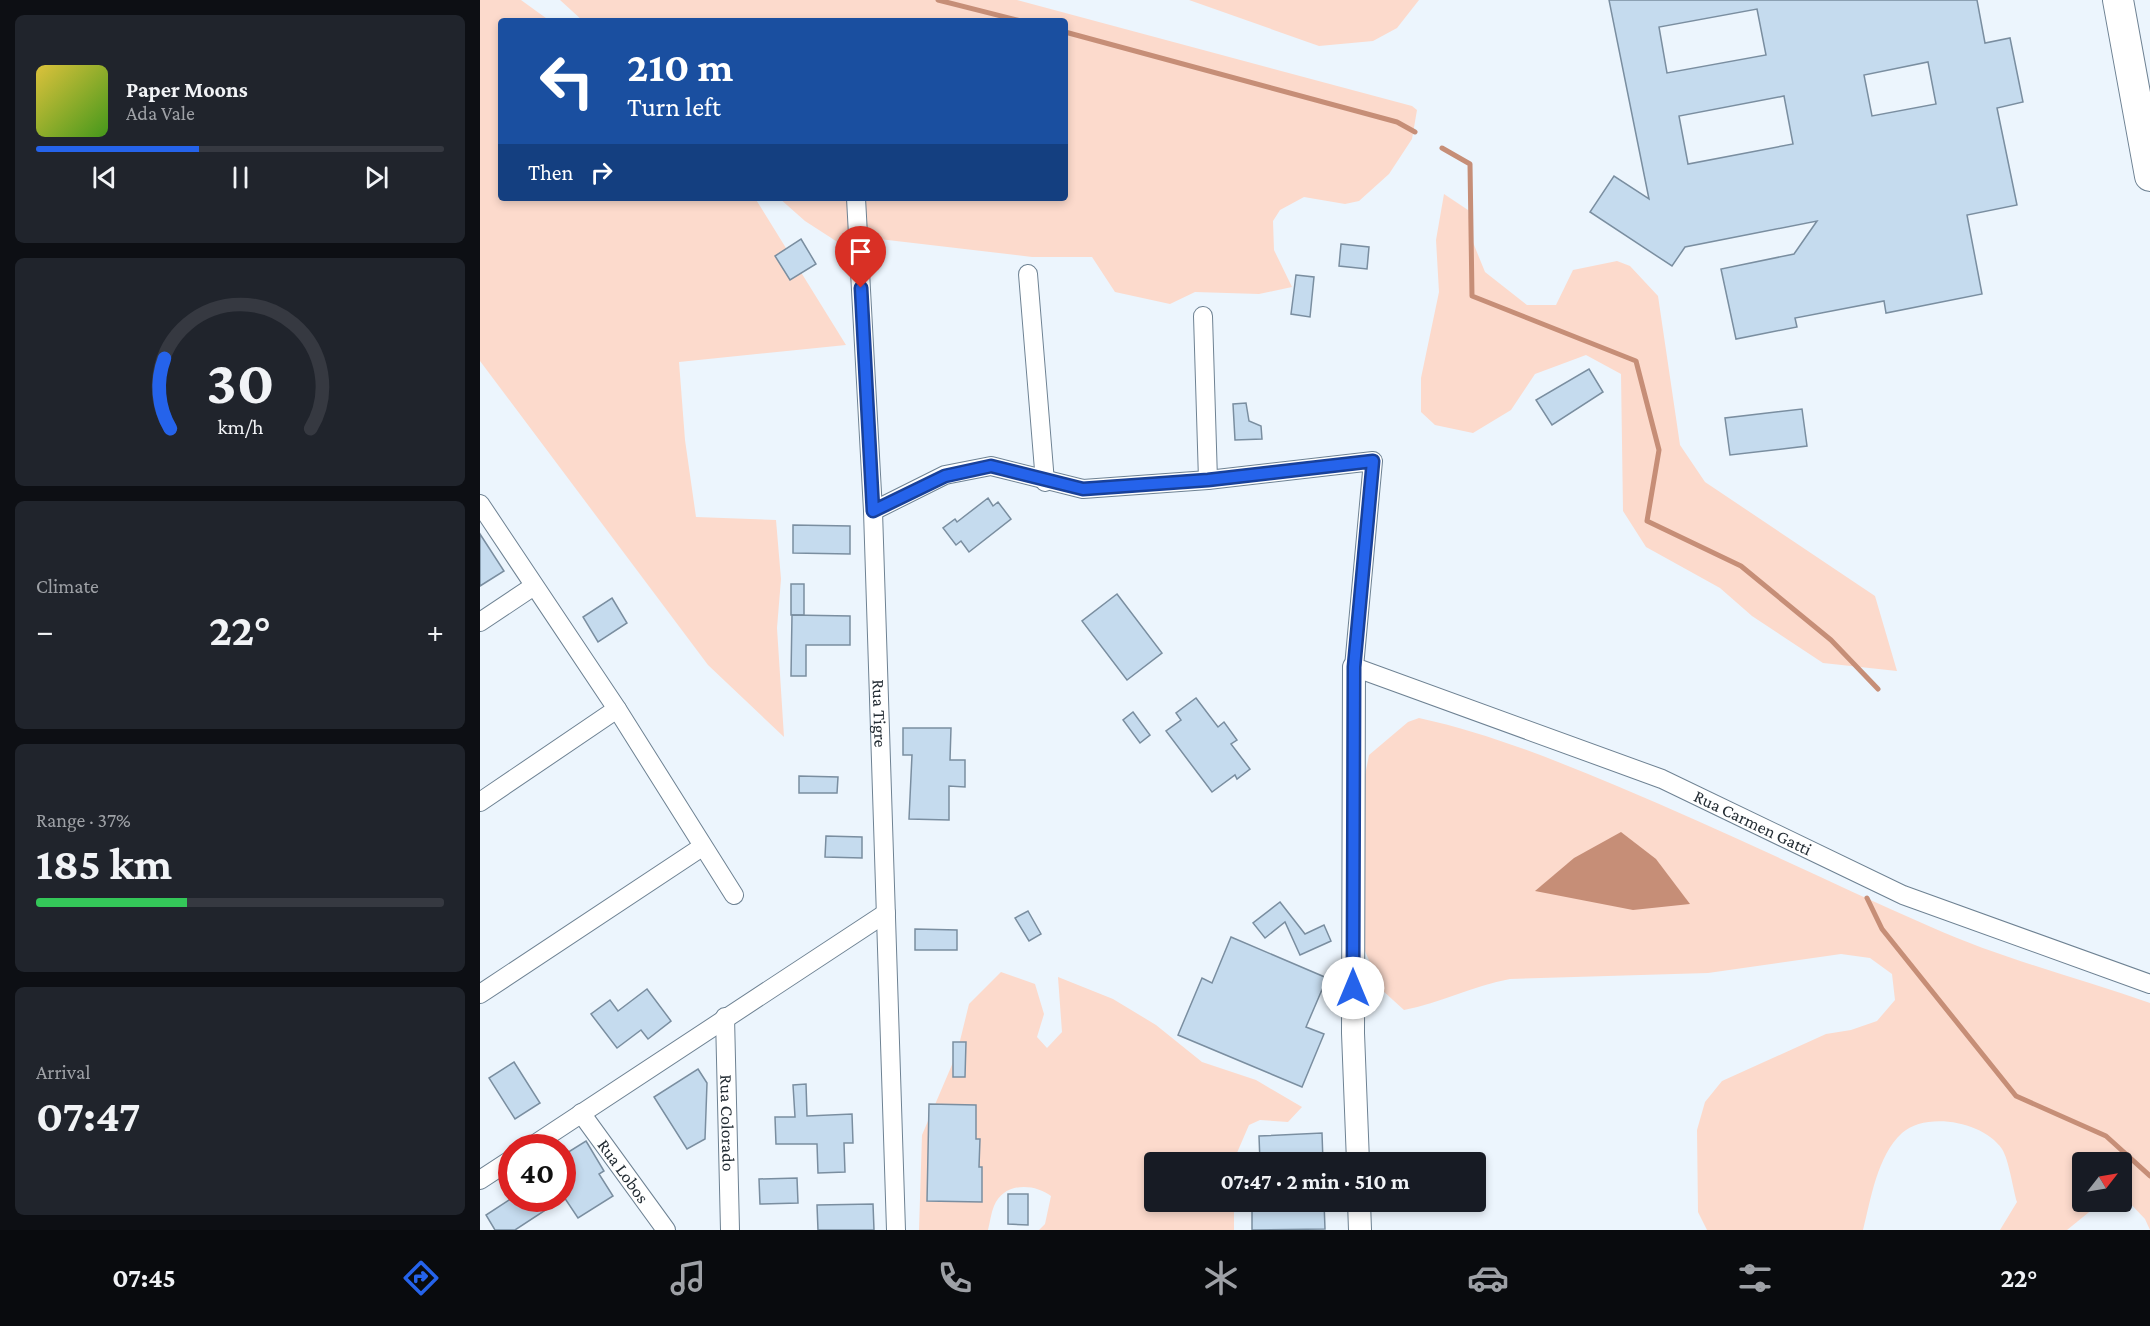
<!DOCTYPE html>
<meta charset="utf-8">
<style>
body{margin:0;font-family:"Crimson Pro",serif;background:#20242c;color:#f1f3f6;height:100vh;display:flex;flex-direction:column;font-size:22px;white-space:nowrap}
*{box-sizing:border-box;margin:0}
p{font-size:20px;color:#9ea1a6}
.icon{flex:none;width:33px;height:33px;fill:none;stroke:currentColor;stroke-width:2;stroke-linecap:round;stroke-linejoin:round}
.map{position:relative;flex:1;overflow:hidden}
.sheet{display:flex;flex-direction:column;gap:15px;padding:15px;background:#0d0f14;width:480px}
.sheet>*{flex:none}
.banner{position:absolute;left:18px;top:18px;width:570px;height:183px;border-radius:6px;box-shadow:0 3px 9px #0003;background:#1a4fa0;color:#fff;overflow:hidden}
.needle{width:39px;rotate:59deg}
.fabs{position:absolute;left:1592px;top:1152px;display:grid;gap:12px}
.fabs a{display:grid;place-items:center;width:60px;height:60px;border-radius:6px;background:#171b24;box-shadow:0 3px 9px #0003;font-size:30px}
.speed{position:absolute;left:18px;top:1134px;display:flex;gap:12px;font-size:30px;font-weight:700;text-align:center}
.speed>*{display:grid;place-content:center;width:78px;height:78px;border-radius:50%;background:#171b24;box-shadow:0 3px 9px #0003;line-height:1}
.speed .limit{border:9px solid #d22;background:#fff;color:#111}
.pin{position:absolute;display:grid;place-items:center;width:51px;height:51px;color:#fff;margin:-62px -26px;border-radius:50% 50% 50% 0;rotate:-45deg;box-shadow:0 0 6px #0007}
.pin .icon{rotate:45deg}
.me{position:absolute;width:66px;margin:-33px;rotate:0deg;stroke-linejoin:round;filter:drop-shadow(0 0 4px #0008)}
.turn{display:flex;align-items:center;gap:21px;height:126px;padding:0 30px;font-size:27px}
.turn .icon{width:78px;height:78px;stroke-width:2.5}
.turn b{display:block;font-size:42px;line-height:51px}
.then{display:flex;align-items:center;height:57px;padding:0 30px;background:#0003;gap:12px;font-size:22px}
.big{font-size:45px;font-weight:700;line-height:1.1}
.sheet .card{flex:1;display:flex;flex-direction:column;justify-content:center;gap:9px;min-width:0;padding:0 21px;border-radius:9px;background:#20242c}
.sheet .dial{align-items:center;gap:0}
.dial svg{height:156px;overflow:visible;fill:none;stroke:#363941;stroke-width:7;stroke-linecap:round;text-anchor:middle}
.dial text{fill:#f1f3f6;stroke:none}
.song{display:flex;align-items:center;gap:18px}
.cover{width:72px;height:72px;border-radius:9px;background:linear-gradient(135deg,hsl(50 70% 55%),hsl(100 70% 35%))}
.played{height:6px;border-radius:3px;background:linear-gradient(90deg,#2563eb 40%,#363941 40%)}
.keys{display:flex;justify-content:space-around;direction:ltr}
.heat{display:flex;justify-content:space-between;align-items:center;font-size:33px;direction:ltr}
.charge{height:9px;border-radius:4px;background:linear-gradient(90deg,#34c759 37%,#363941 0)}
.trip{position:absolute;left:664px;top:1152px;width:342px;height:60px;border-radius:6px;background:#171b24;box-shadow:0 3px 9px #0003;font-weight:700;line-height:60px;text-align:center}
.menu{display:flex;height:96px;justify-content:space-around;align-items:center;background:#090b0e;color:#9ea1a6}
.menu .icon{width:42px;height:42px}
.menu .current{color:#2563eb}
.menu b{font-size:27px;color:#f1f3f6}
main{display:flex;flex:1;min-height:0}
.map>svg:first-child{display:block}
.green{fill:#fcdacc}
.water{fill:#c68e77}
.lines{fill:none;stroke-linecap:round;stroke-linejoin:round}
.stream{stroke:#c68e77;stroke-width:5}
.building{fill:#c5dbee;stroke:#7a8ea0;stroke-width:1.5;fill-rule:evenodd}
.minor-casing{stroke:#6e8293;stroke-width:20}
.tertiary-casing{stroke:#6e8293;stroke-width:24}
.trunk-casing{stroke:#6e8293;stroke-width:32}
.minor{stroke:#fff;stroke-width:18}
.tertiary{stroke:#fff;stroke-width:22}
.trunk{stroke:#fff;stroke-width:30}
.route-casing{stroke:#184099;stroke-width:15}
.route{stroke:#2563eb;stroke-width:10}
.labels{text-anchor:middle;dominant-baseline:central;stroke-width:6;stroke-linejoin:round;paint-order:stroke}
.street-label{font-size:18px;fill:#242d34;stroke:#fff}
</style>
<main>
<section class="sheet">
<div class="card">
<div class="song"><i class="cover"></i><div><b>Paper Moons</b><p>Ada Vale</p></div></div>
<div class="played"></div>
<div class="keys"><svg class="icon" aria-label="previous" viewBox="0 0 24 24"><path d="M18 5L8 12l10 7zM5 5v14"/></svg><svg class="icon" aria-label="pause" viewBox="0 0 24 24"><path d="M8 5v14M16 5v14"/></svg><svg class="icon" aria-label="next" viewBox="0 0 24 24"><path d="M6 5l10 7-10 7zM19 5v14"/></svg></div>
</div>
<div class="card dial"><svg viewBox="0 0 100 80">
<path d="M14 69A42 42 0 1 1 86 69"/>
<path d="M14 69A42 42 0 0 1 11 33" stroke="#2563eb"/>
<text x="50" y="56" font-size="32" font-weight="700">30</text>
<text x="50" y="72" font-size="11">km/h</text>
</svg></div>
<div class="card"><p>Climate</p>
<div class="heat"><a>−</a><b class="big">22°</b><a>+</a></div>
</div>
<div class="card"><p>Range · 37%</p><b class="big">185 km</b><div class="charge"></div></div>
<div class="card"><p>Arrival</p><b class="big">07:47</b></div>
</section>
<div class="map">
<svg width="1670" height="1230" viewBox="0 0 1670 1230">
<rect width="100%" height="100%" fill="#ecf5fd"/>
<g class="green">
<polygon points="0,0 41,0 70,21 21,21 21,198 275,198 366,345 199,362 205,440 216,517 296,520 301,579 297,628 304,737 228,665 0,361"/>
<polygon points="80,0 537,0 932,106 937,110 932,139 909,174 879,201 865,204 824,197 800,210 793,221 794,250 812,287 779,294 715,292 690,304 635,292 612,257 552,257 382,237 359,243 325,221 299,198 585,198 585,21 103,21"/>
<polygon points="709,0 939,0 917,28 893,41 839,46"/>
<polygon points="964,194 988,210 992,240 1005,272 1047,305 1076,305 1093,270 1137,261 1150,266 1178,296 1200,445 1225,482 1395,596 1417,671 1343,663 1272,616 1240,588 1166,547 1143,511 1141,374 1106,355 1055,374 1031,410 993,433 955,425 941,412 941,378 959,292 956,240"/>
<path d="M 939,718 C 1008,733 1072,759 1137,786 C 1243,830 1346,881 1451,927 C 1522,959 1597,977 1670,1003 L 1670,1230 L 1665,1219 L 1646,1199 L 1641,1200 L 1641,1162 L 1602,1162 L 1602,1202 L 1635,1202 L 1619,1204 L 1587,1230 L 1520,1230 L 1537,1202 C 1533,1189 1529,1160 1522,1149 C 1504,1122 1447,1111 1422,1133 C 1397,1156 1391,1199 1383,1230 L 1227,1230 L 1218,1212 L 1217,1130 L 1225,1102 L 1242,1081 L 1346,1034 L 1371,1030 L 1397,1021 L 1415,1000 L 1412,974 L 1390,958 L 1361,954 L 1228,973 L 1030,979 C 993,986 960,1003 924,1010 L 902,990 L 881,942 L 878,810 L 889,755 L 928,722 Z"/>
<path d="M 521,972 L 555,984 L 564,1014 L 557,1037 L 567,1048 L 582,1032 L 578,977 L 633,999 L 676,1025 L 722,1062 L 776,1080 L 822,1107 L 808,1122 L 780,1120 L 769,1125 L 753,1162 L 675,1162 L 675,1202 L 754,1202 L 754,1230 L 559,1230 L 565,1224 L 571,1196 C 554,1183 524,1182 514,1206 C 511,1213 510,1222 508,1230 L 439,1230 L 442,1135 L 477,1053 L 489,1004 Z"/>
</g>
<polygon class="water" points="1141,832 1176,859 1210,904 1153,910 1055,891 1094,858"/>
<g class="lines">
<g class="stream">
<polyline points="458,0 541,21"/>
<polyline points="585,32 917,122 935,132"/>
<polyline points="962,148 990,164 992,296 1156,361 1179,450 1167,521 1261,566 1351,640 1398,689"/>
<polyline points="1387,898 1402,929 1536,1096 1626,1136 1670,1176"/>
</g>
</g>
<g class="building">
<path d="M 1129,0 L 1497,0 L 1505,43 L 1530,38 L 1543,102 L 1517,108 L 1537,205 L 1487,215 L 1502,294 L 1406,313 L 1404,301 L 1315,318 L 1317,327 L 1256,339 L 1241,269 L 1314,254 L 1337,221 L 1205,247 L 1192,266 L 1110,212 L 1134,176 L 1169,199 ZM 1277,9 L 1286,55 L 1187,73 L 1179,27 ZM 1448,62 L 1456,104 L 1392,116 L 1384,75 ZM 1304,96 L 1313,144 L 1208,164 L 1199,116 Z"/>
<polygon points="321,239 336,264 310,280 295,256"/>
<polygon points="861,244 889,247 887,269 859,266"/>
<polygon points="816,275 834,277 830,317 811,314"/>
<polygon points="1109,369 1123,392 1072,425 1056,400"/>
<polygon points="766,403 769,421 781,426 782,439 755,440 753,404"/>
<polygon points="1322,409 1327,446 1250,455 1245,418"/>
<polygon points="508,498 513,506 518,502 531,519 489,552 481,541 476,545 463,528 475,519 477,522"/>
<polygon points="313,525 370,526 370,554 313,553"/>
<polygon points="0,534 24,571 0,586"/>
<rect x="311" y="584" width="13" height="31"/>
<polygon points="637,594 682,653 647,680 602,621"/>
<polygon points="132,598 147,623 118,642 103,617"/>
<polygon points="312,615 370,616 370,645 326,645 326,676 311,676"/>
<polygon points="716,698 738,727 744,722 757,740 751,744 770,769 757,779 755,775 732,792 686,731 701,720 696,713"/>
<polygon points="653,712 670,735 660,743 643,720"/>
<polygon points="423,728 471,728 470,760 485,760 485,787 469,786 469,820 429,819 432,755 423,755"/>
<polygon points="319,776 358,777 357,793 319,793"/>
<polygon points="346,836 382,837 382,858 345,857"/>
<polygon points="800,902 825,934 844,925 851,941 820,955 805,922 785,938 773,923"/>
<polygon points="548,911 561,934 549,941 535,918"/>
<polygon points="435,929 477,930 477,950 435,950"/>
<polygon points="751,937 847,978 826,1027 844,1034 822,1087 698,1035 722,978 732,983"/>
<polygon points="167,989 191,1021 168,1039 161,1030 137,1048 111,1014 130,1000 138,1011"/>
<polygon points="473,1042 486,1042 485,1077 473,1077"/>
<polygon points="34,1062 60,1103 35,1119 9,1078"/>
<polygon points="218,1069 227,1083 225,1139 207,1149 174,1097"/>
<polygon points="326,1084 327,1116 372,1114 373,1143 364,1143 365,1172 338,1173 337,1144 296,1144 295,1117 315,1117 313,1085"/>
<polygon points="449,1104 496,1105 496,1139 500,1139 499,1167 502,1167 502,1202 447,1201"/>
<polygon points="842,1133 843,1162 780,1162 779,1136"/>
<polygon points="106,1141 124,1171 119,1174 133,1196 98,1218 82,1194 82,1156"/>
<polygon points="317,1178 318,1203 280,1204 279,1179"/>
<polygon points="528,1194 548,1194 548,1225 528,1224"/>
<polygon points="32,1198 84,1198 35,1230 15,1230 6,1215"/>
<polygon points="772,1202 844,1202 845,1229 772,1230"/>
<polygon points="393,1204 394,1230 338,1230 337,1205"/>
</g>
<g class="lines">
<defs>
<g id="minor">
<path id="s1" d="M 376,198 L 393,511 L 416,1230"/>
<polyline points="548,274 565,482"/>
<polyline points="723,316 728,480"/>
<polyline points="0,504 137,709 254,895"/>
<path id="s2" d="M 393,511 L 465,475 L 511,466 L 603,489 L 728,480 L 893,461 L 874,667 L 1182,779 L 1423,895 L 1670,984"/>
<polyline points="0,622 54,586"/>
<polyline points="0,802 137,709"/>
<polyline points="0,994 222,847"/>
<path id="s3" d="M 245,1017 L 250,1230"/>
<path id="s4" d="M 101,1113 L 186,1230"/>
<polyline points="49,1148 406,913"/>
<polyline points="0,1180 32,1159"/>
</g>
<g id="tertiary">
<polyline points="874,667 873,1033 878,1162"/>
<polyline points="879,1202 880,1230"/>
</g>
<polyline id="trunk" points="1638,0 1670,176"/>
</defs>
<use href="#minor" class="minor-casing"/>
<use href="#tertiary" class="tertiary-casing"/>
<use href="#trunk" class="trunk-casing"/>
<use href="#minor" class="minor"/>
<use href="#tertiary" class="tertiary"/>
<use href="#trunk" class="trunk"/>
</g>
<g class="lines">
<defs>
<polyline id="route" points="381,288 393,511 465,476 511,466 603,489 728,480 893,461 874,667 873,988"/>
</defs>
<use href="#route" class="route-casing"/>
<use href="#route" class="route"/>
</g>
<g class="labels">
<g class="street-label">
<text stroke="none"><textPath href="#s1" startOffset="516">Rua Tigre</textPath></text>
<text stroke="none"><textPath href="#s2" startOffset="1149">Rua Carmen Gatti</textPath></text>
<text stroke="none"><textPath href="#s3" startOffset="106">Rua Colorado</textPath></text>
<text stroke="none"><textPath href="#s4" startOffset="72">Rua Lobos</textPath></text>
</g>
</g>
</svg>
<div class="fabs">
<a><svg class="needle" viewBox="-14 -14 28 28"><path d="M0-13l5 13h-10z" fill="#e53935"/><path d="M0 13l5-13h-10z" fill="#9ea1a6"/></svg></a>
</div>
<div class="speed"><div class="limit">40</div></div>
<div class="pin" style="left:381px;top:288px;background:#d93025"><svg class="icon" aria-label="arrive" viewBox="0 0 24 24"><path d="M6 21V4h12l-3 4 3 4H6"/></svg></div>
<svg class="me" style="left:873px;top:988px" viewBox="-20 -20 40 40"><circle r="19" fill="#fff"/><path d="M0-13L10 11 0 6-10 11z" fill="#2563eb"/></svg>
<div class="trip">07:47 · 2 min · 510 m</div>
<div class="banner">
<div class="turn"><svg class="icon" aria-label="left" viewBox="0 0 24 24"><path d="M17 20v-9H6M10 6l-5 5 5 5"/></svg><div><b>210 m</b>Turn left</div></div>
<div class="then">Then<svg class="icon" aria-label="right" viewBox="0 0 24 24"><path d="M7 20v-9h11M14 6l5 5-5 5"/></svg></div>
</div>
</div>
</main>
<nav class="menu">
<b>07:45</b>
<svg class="icon current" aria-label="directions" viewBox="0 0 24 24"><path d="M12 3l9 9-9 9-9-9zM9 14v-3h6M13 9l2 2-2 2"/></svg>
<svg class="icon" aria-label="music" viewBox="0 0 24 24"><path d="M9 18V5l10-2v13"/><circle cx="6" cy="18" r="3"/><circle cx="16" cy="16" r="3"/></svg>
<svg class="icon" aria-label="phone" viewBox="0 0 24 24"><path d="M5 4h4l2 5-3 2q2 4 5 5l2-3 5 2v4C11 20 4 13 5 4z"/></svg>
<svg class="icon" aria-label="climate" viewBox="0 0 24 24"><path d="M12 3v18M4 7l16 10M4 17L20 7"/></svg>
<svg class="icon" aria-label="car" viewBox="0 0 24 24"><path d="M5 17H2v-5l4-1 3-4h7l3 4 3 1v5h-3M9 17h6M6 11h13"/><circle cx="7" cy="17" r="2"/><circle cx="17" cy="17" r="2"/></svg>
<svg class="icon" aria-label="filters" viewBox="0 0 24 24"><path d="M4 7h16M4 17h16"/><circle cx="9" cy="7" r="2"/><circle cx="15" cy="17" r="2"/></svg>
<b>22°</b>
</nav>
